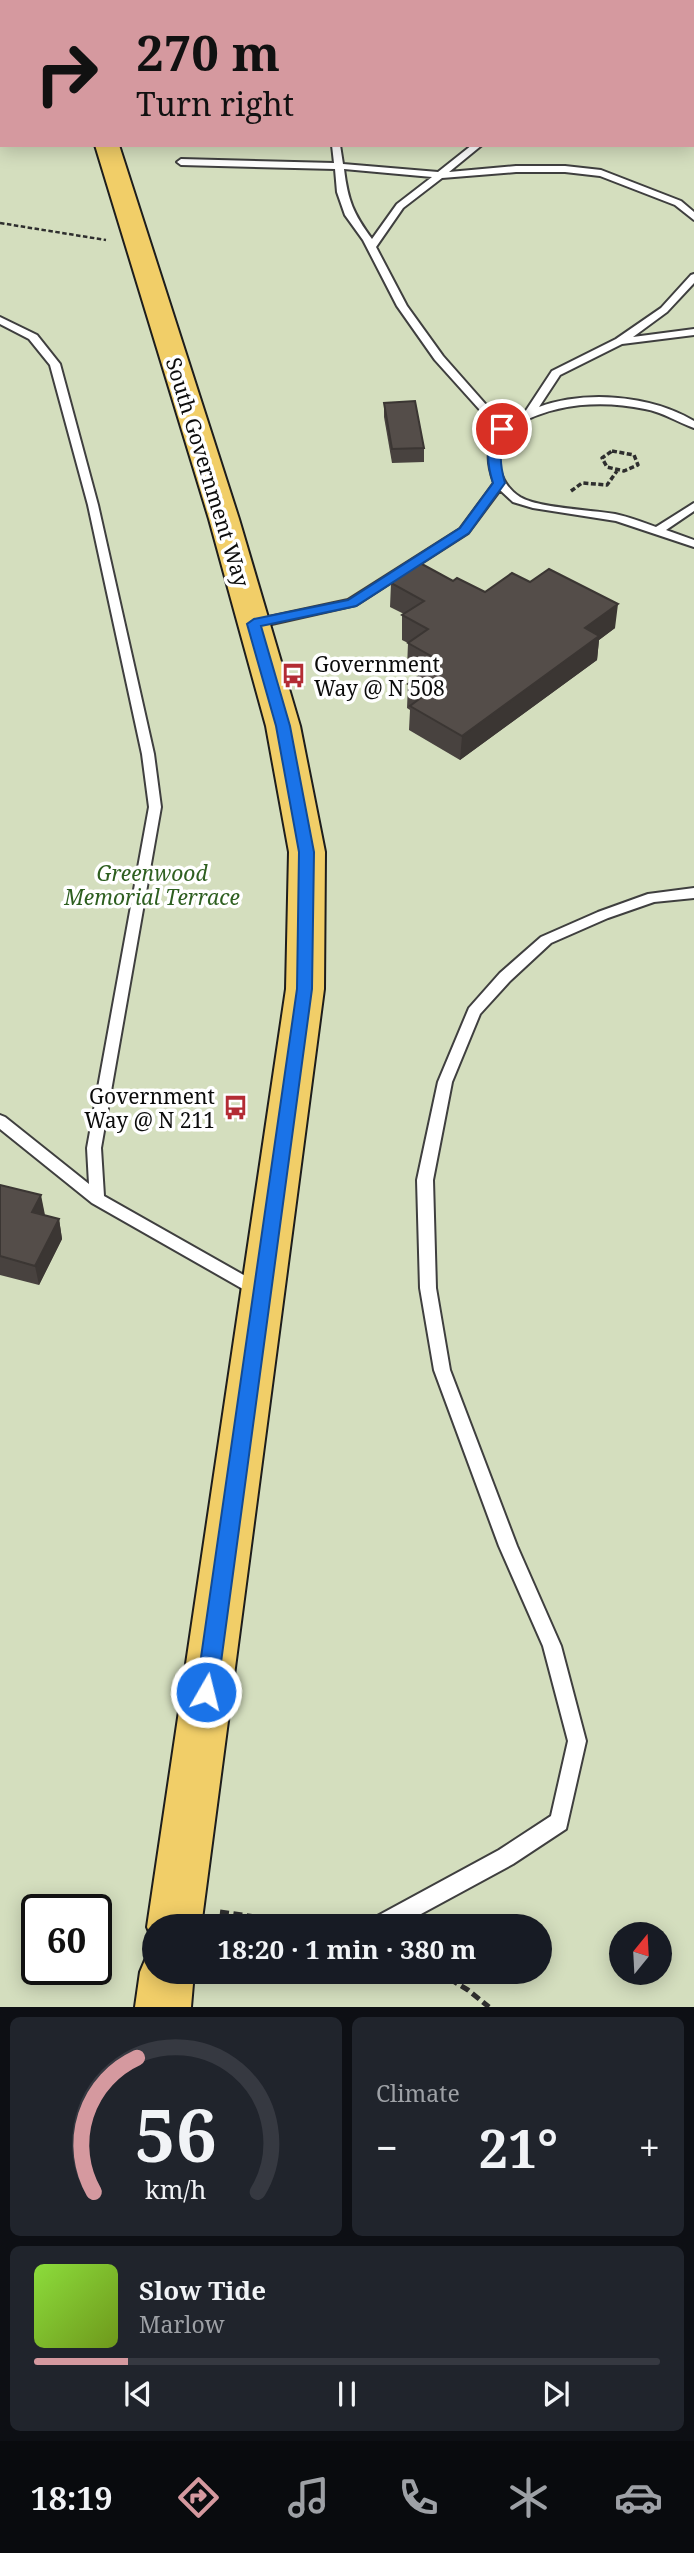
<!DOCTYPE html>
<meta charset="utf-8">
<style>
body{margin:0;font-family:"Noto Serif",serif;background:#20242c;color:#f1f3f6;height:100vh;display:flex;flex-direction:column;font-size:26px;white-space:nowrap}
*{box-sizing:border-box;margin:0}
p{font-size:23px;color:#9ea1a6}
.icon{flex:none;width:38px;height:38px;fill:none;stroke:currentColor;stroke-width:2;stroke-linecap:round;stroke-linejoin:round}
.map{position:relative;height:2007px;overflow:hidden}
.side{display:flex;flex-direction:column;gap:10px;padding:10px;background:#0d0f14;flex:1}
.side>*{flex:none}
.guide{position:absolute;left:0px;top:0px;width:695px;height:147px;box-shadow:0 4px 18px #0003;background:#d5999f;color:#111;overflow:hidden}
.needle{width:46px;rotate:18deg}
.fabs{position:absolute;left:609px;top:1922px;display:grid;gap:14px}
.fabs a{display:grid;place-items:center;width:63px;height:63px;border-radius:50%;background:#171b24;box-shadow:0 4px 18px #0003;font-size:35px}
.speed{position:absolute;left:21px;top:1894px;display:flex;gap:14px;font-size:35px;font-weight:700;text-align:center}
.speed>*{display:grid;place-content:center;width:91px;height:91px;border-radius:50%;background:#171b24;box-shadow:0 4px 18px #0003;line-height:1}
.speed .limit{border:4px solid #111;border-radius:10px;background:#fff;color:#111}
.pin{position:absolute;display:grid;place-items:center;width:60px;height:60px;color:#fff;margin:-30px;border:4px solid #fff;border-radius:50%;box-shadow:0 2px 7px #0007}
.me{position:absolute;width:77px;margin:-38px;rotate:8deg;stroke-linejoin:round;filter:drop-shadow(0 0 5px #0008)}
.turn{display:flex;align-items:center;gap:24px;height:147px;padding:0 21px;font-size:32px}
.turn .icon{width:91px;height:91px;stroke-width:2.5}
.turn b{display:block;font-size:49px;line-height:60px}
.big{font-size:52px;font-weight:700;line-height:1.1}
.side .card{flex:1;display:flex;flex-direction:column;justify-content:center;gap:10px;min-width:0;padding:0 24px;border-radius:10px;background:#20242c}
.side .dial{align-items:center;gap:0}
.dial svg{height:182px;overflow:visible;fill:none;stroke:#363941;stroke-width:7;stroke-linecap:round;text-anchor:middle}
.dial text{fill:#f1f3f6;stroke:none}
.song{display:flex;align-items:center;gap:21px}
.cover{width:84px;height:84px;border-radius:10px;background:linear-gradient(135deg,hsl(90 70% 55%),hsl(80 70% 35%))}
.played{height:7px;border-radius:4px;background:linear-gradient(90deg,#d5999f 15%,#363941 15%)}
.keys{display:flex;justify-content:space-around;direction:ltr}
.heat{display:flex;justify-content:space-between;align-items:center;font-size:38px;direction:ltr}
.side .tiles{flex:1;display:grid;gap:10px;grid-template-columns:1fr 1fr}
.card:last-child{grid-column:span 2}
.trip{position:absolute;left:142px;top:1914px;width:410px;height:70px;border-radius:35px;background:#171b24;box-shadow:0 4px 18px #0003;font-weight:700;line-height:70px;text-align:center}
.menu{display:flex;height:112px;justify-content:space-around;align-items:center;background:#090b0e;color:#9ea1a6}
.menu .icon{width:49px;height:49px}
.menu .current{color:#d5999f}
.menu b{font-size:32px;color:#f1f3f6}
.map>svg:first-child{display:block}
.cemetery{fill:#d4debe;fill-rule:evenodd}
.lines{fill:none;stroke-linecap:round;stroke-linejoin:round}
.service-casing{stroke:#3f3f3f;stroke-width:4}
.primary-casing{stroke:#1d1d1d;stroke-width:4}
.path-far2{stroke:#2e2e2e;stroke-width:2.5;stroke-dasharray:4.5 2.5;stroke-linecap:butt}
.path-far1{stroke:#2e2e2e;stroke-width:3.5;stroke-dasharray:5 2.5;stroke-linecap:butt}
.path{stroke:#2e2e2e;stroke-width:5;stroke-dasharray:9 4.5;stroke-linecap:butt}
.service{fill:#fff;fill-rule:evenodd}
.primary{fill:#f1ce68;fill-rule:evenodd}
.wall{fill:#48423f}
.shaded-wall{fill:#3b3633}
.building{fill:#544d49;stroke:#3b3633;stroke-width:2}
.route{fill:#1a73e8;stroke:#114b97;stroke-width:2}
.labels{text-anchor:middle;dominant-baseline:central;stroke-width:7;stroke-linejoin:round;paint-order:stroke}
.street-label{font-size:21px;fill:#0c0c0c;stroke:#fff}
.poi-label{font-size:21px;fill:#0c0c0c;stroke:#fff;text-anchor:start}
.park-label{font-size:21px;font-style:italic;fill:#2e5f20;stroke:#fff}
</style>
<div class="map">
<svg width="694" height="2007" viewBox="0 0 694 2007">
<rect width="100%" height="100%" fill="#fefaeb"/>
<path class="cemetery" d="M 0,0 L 694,0 L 694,2007 L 0,2007 ZM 2,2 L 693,2 L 693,145 L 2,145 ZM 37,1909 L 96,1909 L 96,1969 L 37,1969 ZM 154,1927 L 539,1927 L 539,1972 L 154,1972 ZM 621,1934 L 660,1934 L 660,1972 L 621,1972 Z"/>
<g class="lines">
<defs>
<g id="service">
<polygon points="469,0 477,0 468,2"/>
<rect x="693" y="11" width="1" height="4"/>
<rect x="693" y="68" width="1" height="4"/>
<path d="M 332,145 L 340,145 L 343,164 L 438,172 L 472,145 L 482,145 L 449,172 L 516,166 L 565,166 L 601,170 L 681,201 L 694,212 L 694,220 L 675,205 L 600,176 L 565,172 L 516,172 L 442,178 L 403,208 L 376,247 L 407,306 L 443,356 L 503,424 L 525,412 L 552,371 L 616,339 L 661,308 L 691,275 L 694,274 L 694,283 L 667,312 L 633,337 L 694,329 L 694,335 L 622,344 L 560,375 L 539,407 C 586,390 650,395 694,421 L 694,428 C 677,422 663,412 645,409 C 603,400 557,403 520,423 C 516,426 509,428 506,432 C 501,438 499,449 499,457 C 498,473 506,488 520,497 C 538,508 592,510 615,514 C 629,517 642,522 656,527 L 694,503 L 694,511 L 666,530 L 694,540 L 694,547 L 616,521 L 533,508 L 513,502 L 500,490 L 468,533 L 356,605 L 254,628 L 250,627 L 250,621 L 348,600 L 460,529 L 494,483 C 486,460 487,451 497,429 L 435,360 L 397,306 L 363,240 L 345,215 L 337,192 L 335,169 L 181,165 L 177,162 L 181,159 L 334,163 ZM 344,169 L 432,177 L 397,204 L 372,239 C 353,213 348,201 344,169 Z"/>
<polygon points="0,317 37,335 60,364 98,505 154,754 161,807 101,1148 104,1196 263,1286 265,1291 263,1296 257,1297 92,1203 0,1129 0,1115 5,1117 89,1184 87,1148 149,807 142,754 88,505 50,365 29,339 0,324"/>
<polygon points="694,888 694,898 654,902 608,918 551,943 510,981 480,1014 452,1082 433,1180 436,1288 450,1370 517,1546 561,1646 586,1741 566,1829 513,1864 397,1927 367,1927 370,1920 499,1850 551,1816 568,1741 543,1646 499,1546 434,1370 420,1288 417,1180 438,1082 469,1008 500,973 541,937 598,912 648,894"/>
</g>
<g id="primary">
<rect x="82" y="0" width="22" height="2"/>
<polygon points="95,145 119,145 239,519 300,726 325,852 324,989 201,1927 154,1927 154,1944 147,1927 286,989 289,852 266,726 209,519"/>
<polygon points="154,1950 154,1972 194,1972 191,2007 135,2007 140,1972 148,1953"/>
</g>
</defs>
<use href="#service" class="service-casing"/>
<use href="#primary" class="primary-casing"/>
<polyline class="path-far2" points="0,223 106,240"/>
<g class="path-far1">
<polygon points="612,451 634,455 638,465 624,471 607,467 602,458"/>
<polyline points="571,491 582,483 607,485 617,471"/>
</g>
<g class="path">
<polyline points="220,1912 330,1927"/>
<polyline points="438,1972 468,1990 489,2007"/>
</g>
<use href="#service" class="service"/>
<use href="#primary" class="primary"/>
</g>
<g class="wall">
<polygon points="155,145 213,145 213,146"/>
<polygon points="384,403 424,448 424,462 392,463 384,417"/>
<polygon points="453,581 485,592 615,628 599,640 597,660 460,760 409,730 410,710 407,708 408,684 420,675 407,668 408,643 402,640 402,615 404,614 390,607 391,583"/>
<polygon points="0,1185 44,1216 59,1219 62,1239 39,1285 0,1275"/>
</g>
<g class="shaded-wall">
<polygon points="618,604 615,628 599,640 597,660 460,760 462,736 585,628"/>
<polygon points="41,1195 45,1215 32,1212"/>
<polygon points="59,1219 62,1239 39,1285 35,1266"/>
</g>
<g class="building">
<polygon points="415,401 424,448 392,449 384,403"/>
<polygon points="420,563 453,581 457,578 485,592 512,573 530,582 549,569 618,604 585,628 599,636 462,736 410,706 426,694 408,684 440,661 408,643 428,629 402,615 424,601 391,583"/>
<polygon points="0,1185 41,1195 32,1212 59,1219 35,1266 0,1256"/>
</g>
<path class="route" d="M 497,426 L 508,429 C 499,449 499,462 505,483 L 469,533 L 356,606 L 261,626 L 290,726 L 314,852 L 312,989 L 217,1692 L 213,1699 L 206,1701 L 199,1699 L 196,1692 L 297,989 L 299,852 L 276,726 L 247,624 L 254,619 L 348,600 L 460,528 L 493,483 C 486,461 486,446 497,426 Z"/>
<defs>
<symbol id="bus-bare" viewBox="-9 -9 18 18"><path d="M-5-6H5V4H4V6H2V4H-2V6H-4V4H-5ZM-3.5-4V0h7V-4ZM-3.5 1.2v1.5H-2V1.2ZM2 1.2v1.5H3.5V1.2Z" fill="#b32c34" stroke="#fff" stroke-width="2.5" paint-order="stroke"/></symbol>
</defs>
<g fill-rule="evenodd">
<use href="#bus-bare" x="276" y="658" width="35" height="35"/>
<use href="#bus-bare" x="218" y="1090" width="35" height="35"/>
</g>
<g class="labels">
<g class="street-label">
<text transform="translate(208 472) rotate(73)">South Government Way</text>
</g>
<g class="poi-label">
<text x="314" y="664">Government<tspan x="314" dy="24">Way @ N 508</tspan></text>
<text x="215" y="1096" text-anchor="end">Government<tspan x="215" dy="24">Way @ N 211</tspan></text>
</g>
<g class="park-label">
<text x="152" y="873">Greenwood<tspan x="152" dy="24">Memorial Terrace</tspan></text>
</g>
</g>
</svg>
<div class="fabs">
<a><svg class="needle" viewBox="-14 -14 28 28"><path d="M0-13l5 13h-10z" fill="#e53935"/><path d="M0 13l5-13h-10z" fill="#9ea1a6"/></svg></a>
</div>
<div class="speed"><div class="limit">60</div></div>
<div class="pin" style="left:502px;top:429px;background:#d93025"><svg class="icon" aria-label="arrive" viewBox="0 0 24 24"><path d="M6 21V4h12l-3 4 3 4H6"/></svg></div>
<svg class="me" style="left:206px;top:1692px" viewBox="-20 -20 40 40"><circle r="17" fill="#1a73e8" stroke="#fff" stroke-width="3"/><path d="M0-11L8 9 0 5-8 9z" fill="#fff"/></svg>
<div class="trip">18:20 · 1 min · 380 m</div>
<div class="guide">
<div class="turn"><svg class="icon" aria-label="right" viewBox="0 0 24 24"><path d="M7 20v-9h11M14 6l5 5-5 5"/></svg><div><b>270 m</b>Turn right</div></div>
</div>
</div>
<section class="side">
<div class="tiles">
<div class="card dial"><svg viewBox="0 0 100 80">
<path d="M14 69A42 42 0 1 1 86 69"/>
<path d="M14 69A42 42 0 0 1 33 10" stroke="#d5999f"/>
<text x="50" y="56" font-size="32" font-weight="700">56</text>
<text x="50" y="72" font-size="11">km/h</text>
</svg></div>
<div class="card"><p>Climate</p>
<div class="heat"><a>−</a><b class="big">21°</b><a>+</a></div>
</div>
<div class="card">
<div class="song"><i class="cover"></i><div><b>Slow Tide</b><p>Marlow</p></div></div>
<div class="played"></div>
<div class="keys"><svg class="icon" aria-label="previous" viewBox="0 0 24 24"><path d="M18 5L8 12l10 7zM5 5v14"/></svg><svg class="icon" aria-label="pause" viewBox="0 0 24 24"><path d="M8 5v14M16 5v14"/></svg><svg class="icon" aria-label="next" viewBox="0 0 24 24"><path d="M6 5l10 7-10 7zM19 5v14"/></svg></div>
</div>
</div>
</section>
<nav class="menu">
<b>18:19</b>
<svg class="icon current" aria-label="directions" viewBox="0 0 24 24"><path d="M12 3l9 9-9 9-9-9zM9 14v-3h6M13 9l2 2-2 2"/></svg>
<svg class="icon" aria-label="music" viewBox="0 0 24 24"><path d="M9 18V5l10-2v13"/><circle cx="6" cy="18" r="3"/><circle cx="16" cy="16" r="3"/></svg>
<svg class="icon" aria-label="phone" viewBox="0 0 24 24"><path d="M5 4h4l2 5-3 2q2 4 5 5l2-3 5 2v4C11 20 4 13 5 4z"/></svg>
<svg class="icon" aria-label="climate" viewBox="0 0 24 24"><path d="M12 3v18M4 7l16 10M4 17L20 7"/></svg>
<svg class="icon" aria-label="car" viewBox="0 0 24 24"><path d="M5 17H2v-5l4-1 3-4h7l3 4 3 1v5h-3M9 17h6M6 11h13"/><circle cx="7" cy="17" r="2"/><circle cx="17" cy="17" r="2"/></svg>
</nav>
